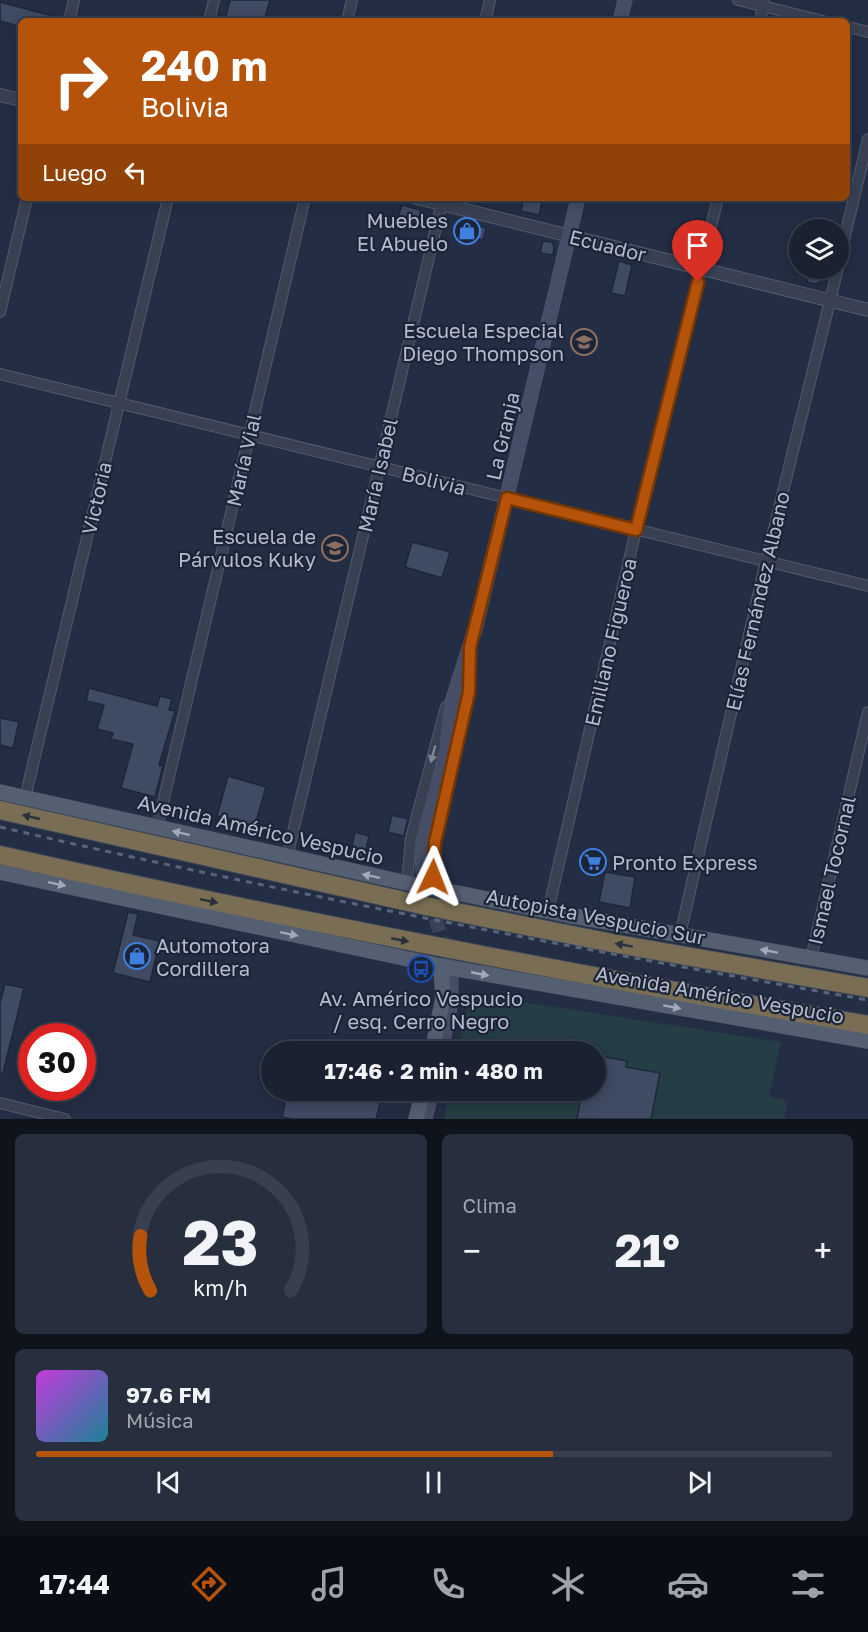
<!DOCTYPE html>
<html lang="es">
<meta charset="utf-8">
<style>
body{margin:0;font-family:"Golos Text",sans-serif;background:#272f3e;color:#f1f3f6;height:100vh;display:flex;flex-direction:column;font-size:22px;white-space:nowrap}
*{box-sizing:border-box;margin:0}
p{font-size:20px;color:#9fa4ac}
.icon{flex:none;width:33px;height:33px;fill:none;stroke:currentColor;stroke-width:2;stroke-linecap:round;stroke-linejoin:round}
.map{position:relative;height:1119px;overflow:hidden}
.panel{display:flex;flex-direction:column;gap:15px;padding:15px;background:#0e131c;flex:1}
.panel>*{flex:none}
.top-card{position:absolute;left:18px;top:18px;width:832px;height:183px;border-radius:9px;box-shadow:0 3px 15px #0003,0 0 0 2px #383f4d;background:#b45309;color:#fff;overflow:hidden}
.controls{position:absolute;left:789px;top:219px;display:grid;gap:12px}
.controls a{display:grid;place-items:center;width:60px;height:60px;border-radius:50%;background:#1a2232;box-shadow:0 3px 15px #0003,0 0 0 2px #383f4d;font-size:30px}
.speed{position:absolute;left:18px;top:1023px;display:flex;gap:12px;font-size:30px;font-weight:700;text-align:center}
.speed>*{display:grid;place-content:center;width:78px;height:78px;border-radius:50%;background:#1a2232;box-shadow:0 3px 15px #0003,0 0 0 2px #383f4d;line-height:1}
.speed .limit{border:9px solid #d22;background:#fff;color:#111}
.pin{position:absolute;display:grid;place-items:center;width:51px;height:51px;color:#fff;margin:-62px -26px;border-radius:50% 50% 50% 0;rotate:-45deg;box-shadow:0 0 6px #0007}
.pin .icon{rotate:45deg}
.me{position:absolute;width:66px;margin:-33px;rotate:2deg;stroke-linejoin:round;filter:drop-shadow(0 0 4px #0008)}
.turn{display:flex;align-items:center;gap:21px;height:126px;padding:0 24px;font-size:27px}
.turn .icon{width:78px;height:78px;stroke-width:2.5}
.turn b{display:block;font-size:42px;line-height:51px}
.then{display:flex;align-items:center;height:57px;padding:0 24px;background:#0003;gap:12px;font-size:22px}
.big{font-size:45px;font-weight:700;line-height:1.1}
.panel .tile{flex:1;display:flex;flex-direction:column;justify-content:center;gap:9px;min-width:0;padding:0 21px;border-radius:9px;background:#272f3e}
.panel .dial{align-items:center;gap:0}
.dial svg{height:156px;overflow:visible;fill:none;stroke:#383f4d;stroke-width:7;stroke-linecap:round;text-anchor:middle}
.dial text{fill:#f1f3f6;stroke:none}
.song{display:flex;align-items:center;gap:18px}
.cover{width:72px;height:72px;border-radius:9px;background:linear-gradient(135deg,hsl(290 70% 55%),hsl(190 70% 35%))}
.played{height:6px;border-radius:3px;background:linear-gradient(90deg,#b45309 65%,#383f4d 65%)}
.keys{display:flex;justify-content:space-around;direction:ltr}
.heat{display:flex;justify-content:space-between;align-items:center;font-size:33px;direction:ltr}
.panel .tiles{flex:1;display:grid;gap:15px;grid-template-columns:1fr 1fr}
.tile:last-child{grid-column:span 2}
.trip{position:absolute;left:261px;top:1041px;width:345px;height:60px;border-radius:30px;background:#1a2232;box-shadow:0 3px 15px #0003,0 0 0 2px #383f4d;font-weight:700;line-height:60px;text-align:center}
.tab-bar{display:flex;height:96px;justify-content:space-around;align-items:center;background:#0a0e14;color:#9fa4ac}
.tab-bar .icon{width:42px;height:42px}
.tab-bar .on{color:#b45309}
.tab-bar b{font-size:27px;color:#f1f3f6}
.map>svg:first-child{display:block}
.green{fill:#253d44}
.building{fill:#3f4a63;stroke:#1e273a;stroke-width:1.5}
.lines{fill:none;stroke-linecap:round;stroke-linejoin:round}
.secondary-tunnel{stroke:#394258;stroke-width:14;stroke-dasharray:14 7;stroke-linecap:butt}
.minor-casing{stroke:#525b6d;stroke-width:12}
.tertiary-casing{stroke:#525b6d;stroke-width:14}
.secondary-casing{stroke:#525b6d;stroke-width:15}
.primary-casing{stroke:#41495c;stroke-width:16}
.motorway-casing{stroke:#3f485a;stroke-width:20}
.minor{stroke:#384052;stroke-width:10}
.tertiary{stroke:#384052;stroke-width:12}
.secondary{stroke:#454e66;stroke-width:14}
.primary{stroke:#555f72;stroke-width:15}
.motorway{stroke:#796e54;stroke-width:18}
.rail{stroke:#59637a;stroke-width:3;stroke-dasharray:6 6;stroke-linecap:butt}
.oneway{fill:#7c8495}
.oneway2{fill:#2a303c}
.oneway3{fill:#a1a9ba}
.route-casing{stroke:#753606;stroke-width:15}
.route{stroke:#b45309;stroke-width:10}
.labels{text-anchor:middle;dominant-baseline:central;stroke-width:4.5;stroke-linejoin:round;paint-order:stroke}
.poi-label{font-size:20px;fill:#b4bbcc;stroke:#1c2538;text-anchor:end}
.street-label{font-size:20px;fill:#b4bbcc;stroke:#1c2538}
</style>
<div class="map">
<svg width="868" height="1119" viewBox="0 0 868 1119">
<rect width="100%" height="100%" fill="#232d43"/>
<polygon class="green" points="471,994 781,1042 769,1096 788,1101 784,1119 444,1119 450,1091 596,1090 596,1052 458,1051"/>
<g class="building">
<polygon points="230,0 270,0 264,21 231,21 225,19"/>
<polygon points="0,2 60,18 60,21 21,21 21,27 0,21"/>
<polygon points="524,198 543,198 539,215 521,211"/>
<polygon points="402,205 420,210 422,215 420,224 398,218"/>
<polygon points="461,222 486,228 483,240 458,234"/>
<polygon points="543,241 552,242 554,247 553,255 540,253"/>
<polygon points="619,261 632,265 625,296 611,293"/>
<polygon points="811,268 824,268 822,280 816,284 807,282"/>
<polygon points="412,542 450,552 442,578 405,567"/>
<polygon points="89,688 157,706 160,696 172,699 169,710 175,711 159,765 163,766 155,797 121,788 133,744 111,739 113,733 97,729 104,705 86,701"/>
<polygon points="0,718 19,722 13,748 0,745"/>
<polygon points="228,776 266,787 253,832 229,825 231,819 217,816"/>
<polygon points="392,815 408,819 404,836 388,832"/>
<polygon points="355,832 369,836 363,863 349,860"/>
<polygon points="605,872 635,877 630,908 599,902"/>
<polygon points="128,912 138,914 133,935 160,941 150,982 113,973"/>
<polygon points="5,984 24,988 3,1073 0,1073 0,1003"/>
<polygon points="596,1055 627,1061 626,1067 660,1073 651,1119 577,1119 582,1090 596,1090"/>
<polygon points="288,1090 364,1090 382,1095 376,1119 292,1119 282,1117"/>
</g>
<g class="lines">
<polyline class="secondary-tunnel" points="423,878 446,953 451,977"/>
<defs>
<g id="minor">
<polyline points="738,0 823,21"/>
<polyline points="69,21 74,0"/>
<polyline points="209,21 214,0"/>
<polyline points="347,21 352,0"/>
<polyline points="485,21 490,0"/>
<polyline points="760,21 764,1"/>
<polyline points="848,27 868,32"/>
<polyline points="838,265 868,139"/>
<polyline points="0,312 27,198"/>
<polyline points="0,374 868,586"/>
<polyline points="25,798 168,198"/>
<polyline points="157,828 305,198"/>
<polyline points="287,857 443,198"/>
<polyline points="407,883 411,838 446,707"/>
<polyline points="435,889 432,865 435,842 469,692 469,665"/>
<polyline points="548,911 636,530 718,198"/>
<polyline points="680,935 766,561 838,268"/>
<polyline points="811,958 868,712"/>
<polyline points="0,1103 65,1119"/>
</g>
<g id="tertiary">
<polyline points="0,95 21,100"/>
<polyline points="417,198 868,310"/>
</g>
<g id="secondary">
<polyline points="620,21 625,0"/>
<polyline points="447,741 451,705 476,626 578,198"/>
<polyline points="423,874 422,845 450,734"/>
<polyline points="441,1052 451,1002 451,977"/>
<polyline points="425,1119 432,1090"/>
</g>
<g id="primary">
<polyline points="0,792 407,883 567,915 868,968"/>
<polyline points="0,872 441,966 868,1041"/>
<polyline points="432,1052 443,998 441,966"/>
<polyline points="416,1119 423,1090"/>
</g>
<g id="motorway">
<polyline points="0,810 426,906 612,943 868,988"/>
<path d="M 0,855 C 288,920 577,975 868,1025"/>
</g>
</defs>
<use href="#minor" class="minor-casing"/>
<use href="#tertiary" class="tertiary-casing"/>
<use href="#secondary" class="secondary-casing"/>
<use href="#primary" class="primary-casing"/>
<use href="#motorway" class="motorway-casing"/>
<use href="#minor" class="minor"/>
<use href="#tertiary" class="tertiary"/>
<use href="#secondary" class="secondary"/>
<use href="#primary" class="primary"/>
<use href="#motorway" class="motorway"/>
<path class="rail" d="M 0,827 C 288,894 577,949 868,1000"/>
</g>
<defs><path id="oneway-solid" d="M-6-.8H1V-3.2L6.5 0L1 3.2V.8H-6Z" transform="scale(1.5)"/></defs>
<use class="oneway" href="#oneway-solid" transform="translate(433 754) rotate(105)"/>
<g class="oneway2">
<use href="#oneway-solid" transform="translate(31 817) rotate(-167)"/>
<use href="#oneway-solid" transform="translate(209 901) rotate(12)"/>
<use href="#oneway-solid" transform="translate(400 940) rotate(11)"/>
<use href="#oneway-solid" transform="translate(624 945) rotate(-170)"/>
</g>
<g class="oneway3">
<use href="#oneway-solid" transform="translate(181 833) rotate(-167)"/>
<use href="#oneway-solid" transform="translate(371 876) rotate(-168)"/>
<use href="#oneway-solid" transform="translate(57 884) rotate(12)"/>
<use href="#oneway-solid" transform="translate(289 934) rotate(12)"/>
<use href="#oneway-solid" transform="translate(769 951) rotate(-170)"/>
<use href="#oneway-solid" transform="translate(480 974) rotate(11)"/>
<use href="#oneway-solid" transform="translate(672 1007) rotate(10)"/>
</g>
<g class="lines">
<defs>
<polyline id="route" points="433,877 435,842 469,692 470,647 507,498 636,530 698,282"/>
</defs>
<use href="#route" class="route-casing"/>
<use href="#route" class="route"/>
</g>
<defs>
<symbol id="shop-ring" viewBox="-11 -11 22 22"><circle r="9.5" fill="#1c2538" stroke="#3f7fe0" stroke-width="1.5"/><path d="M-5-2.5h2.3a2.7 3.5 0 0 1 5.4 0H5L5.5 6h-11ZM-1.5-2.5h3a1.5 2.3 0 0 0-3 0Z" fill="#3f7fe0"/></symbol>
<symbol id="school-ring" viewBox="-11 -11 22 22"><circle r="9.5" fill="#1c2538" stroke="#8d6e63" stroke-width="1.5"/><path d="M0-5L7-2L0 1L-7-2ZM-4 1L0 2.5L4 1V4Q0 6-4 4Z" fill="#8d6e63"/></symbol>
<symbol id="supermarket-ring" viewBox="-11 -11 22 22"><circle r="9.5" fill="#1c2538" stroke="#3f7fe0" stroke-width="1.5"/><path d="M-6-5.5h2.5l.6 2H6L4.5 2H-2.5L-4.4-4H-6ZM-1.5 3.2a1.3 1.3 0 1 0 .1 0ZM3 3.2a1.3 1.3 0 1 0 .1 0Z" fill="#3f7fe0"/></symbol>
<symbol id="bus-ring" viewBox="-11 -11 22 22"><circle r="9.5" fill="#1c2538" stroke="#1a4fb4" stroke-width="1.5"/><path d="M-5-6H5V4H4V6H2V4H-2V6H-4V4H-5ZM-3.5-4V0h7V-4ZM-3.5 1.2v1.5H-2V1.2ZM2 1.2v1.5H3.5V1.2Z" fill="#1a4fb4"/></symbol>
</defs>
<g fill-rule="evenodd">
<use href="#shop-ring" x="452" y="216" width="30" height="30"/>
<use href="#school-ring" x="569" y="327" width="30" height="30"/>
<use href="#school-ring" x="320" y="533" width="30" height="30"/>
<use href="#supermarket-ring" x="578" y="847" width="30" height="30"/>
<use href="#shop-ring" x="122" y="941" width="30" height="30"/>
<use href="#bus-ring" x="406" y="954" width="30" height="30"/>
</g>
<g class="labels">
<g class="poi-label">
<text x="448" y="220">Muebles<tspan x="448" dy="23">El Abuelo</tspan></text>
<text x="564" y="330">Escuela Especial<tspan x="564" dy="23">Diego Thompson</tspan></text>
<text x="316" y="536">Escuela de<tspan x="316" dy="23">Párvulos Kuky</tspan></text>
<text x="612" y="862" text-anchor="start">Pronto Express</text>
<text x="156" y="945" text-anchor="start">Automotora<tspan x="156" dy="23">Cordillera</tspan></text>
<text x="421" y="998" text-anchor="middle">Av. Américo Vespucio<tspan x="421" dy="23">/ esq. Cerro Negro</tspan></text>
</g>
<g class="street-label">
<text transform="translate(608 245) rotate(14)">Ecuador</text>
<text transform="translate(502 436) rotate(-77)">La Granja</text>
<text transform="translate(243 460) rotate(-77)">María Vial</text>
<text transform="translate(377 475) rotate(-77)">María Isabel</text>
<text transform="translate(434 480) rotate(14)">Bolivia</text>
<text transform="translate(96 498) rotate(-77)">Victoria</text>
<text transform="translate(757 601) rotate(-77)">Elías Fernández Albano</text>
<text transform="translate(610 642) rotate(-77)">Emiliano Figueroa</text>
<text transform="translate(261 829) rotate(13)">Avenida Américo Vespucio</text>
<text transform="translate(831 870) rotate(-77)">Ismael Tocornal</text>
<text transform="translate(596 916) rotate(11)">Autopista Vespucio Sur</text>
<text transform="translate(720 994) rotate(10)">Avenida Américo Vespucio</text>
</g>
</g>
</svg>
<div class="controls">
<a><svg class="icon" aria-label="layers" viewBox="0 0 24 24"><path d="M12 4l9 5-9 5-9-5zM3 14l9 5 9-5"/></svg></a>
</div>
<div class="speed"><div class="limit">30</div></div>
<div class="pin" style="left:698px;top:282px;background:#d93025"><svg class="icon" aria-label="arrive" viewBox="0 0 24 24"><path d="M6 21V4h12l-3 4 3 4H6"/></svg></div>
<svg class="me" style="left:433px;top:877px" viewBox="-20 -20 40 40"><path d="M0-17L14 15 0 8-14 15z" fill="#b45309" stroke="#fff" stroke-width="4"/></svg>
<div class="trip">17:46 · 2 min · 480 m</div>
<div class="top-card">
<div class="turn"><svg class="icon" aria-label="right" viewBox="0 0 24 24"><path d="M7 20v-9h11M14 6l5 5-5 5"/></svg><div><b>240 m</b>Bolivia</div></div>
<div class="then">Luego<svg class="icon" aria-label="left" viewBox="0 0 24 24"><path d="M17 20v-9H6M10 6l-5 5 5 5"/></svg></div>
</div>
</div>
<section class="panel">
<div class="tiles">
<div class="tile dial"><svg viewBox="0 0 100 80">
<path d="M14 69A42 42 0 1 1 86 69"/>
<path d="M14 69A42 42 0 0 1 9 41" stroke="#b45309"/>
<text x="50" y="56" font-size="32" font-weight="700">23</text>
<text x="50" y="72" font-size="11">km/h</text>
</svg></div>
<div class="tile"><p>Clima</p>
<div class="heat"><a>−</a><b class="big">21°</b><a>+</a></div>
</div>
<div class="tile">
<div class="song"><i class="cover"></i><div><b>97.6 FM</b><p>Música</p></div></div>
<div class="played"></div>
<div class="keys"><svg class="icon" aria-label="previous" viewBox="0 0 24 24"><path d="M18 5L8 12l10 7zM5 5v14"/></svg><svg class="icon" aria-label="pause" viewBox="0 0 24 24"><path d="M8 5v14M16 5v14"/></svg><svg class="icon" aria-label="next" viewBox="0 0 24 24"><path d="M6 5l10 7-10 7zM19 5v14"/></svg></div>
</div>
</div>
</section>
<nav class="tab-bar">
<b>17:44</b>
<svg class="icon on" aria-label="directions" viewBox="0 0 24 24"><path d="M12 3l9 9-9 9-9-9zM9 14v-3h6M13 9l2 2-2 2"/></svg>
<svg class="icon" aria-label="music" viewBox="0 0 24 24"><path d="M9 18V5l10-2v13"/><circle cx="6" cy="18" r="3"/><circle cx="16" cy="16" r="3"/></svg>
<svg class="icon" aria-label="phone" viewBox="0 0 24 24"><path d="M5 4h4l2 5-3 2q2 4 5 5l2-3 5 2v4C11 20 4 13 5 4z"/></svg>
<svg class="icon" aria-label="climate" viewBox="0 0 24 24"><path d="M12 3v18M4 7l16 10M4 17L20 7"/></svg>
<svg class="icon" aria-label="car" viewBox="0 0 24 24"><path d="M5 17H2v-5l4-1 3-4h7l3 4 3 1v5h-3M9 17h6M6 11h13"/><circle cx="7" cy="17" r="2"/><circle cx="17" cy="17" r="2"/></svg>
<svg class="icon" aria-label="filters" viewBox="0 0 24 24"><path d="M4 7h16M4 17h16"/><circle cx="9" cy="7" r="2"/><circle cx="15" cy="17" r="2"/></svg>
</nav>
